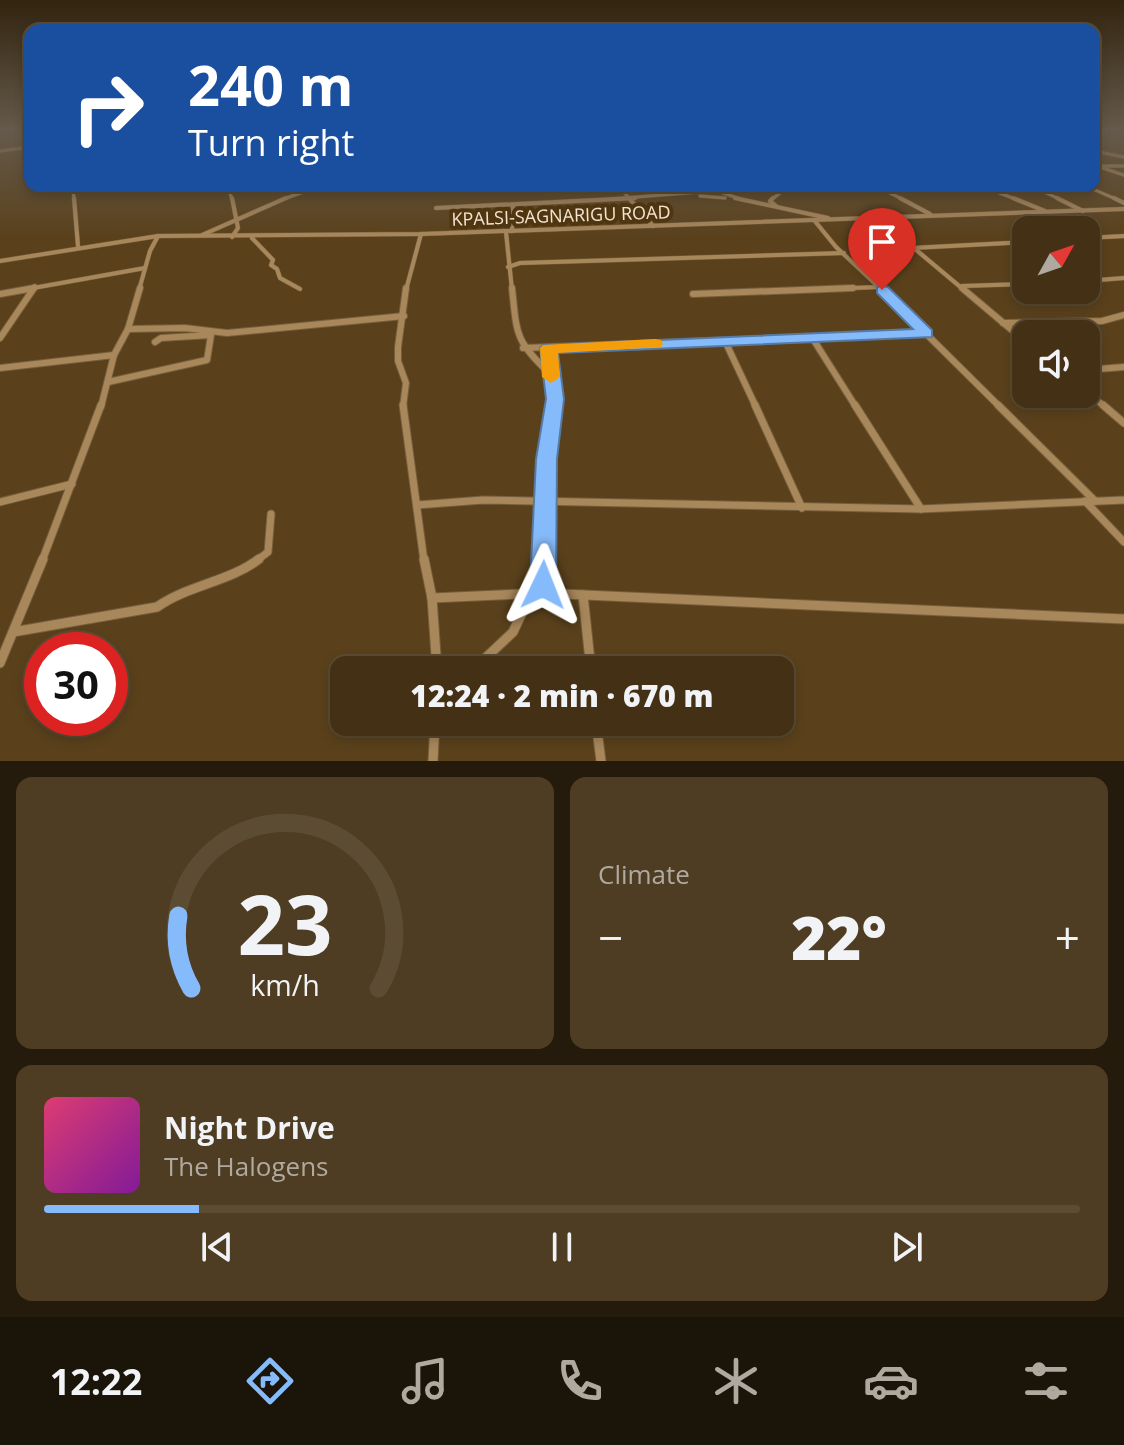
<!DOCTYPE html>
<meta charset="utf-8">
<style>
body{margin:0;font-family:"Open Sans",sans-serif;background:#4e3d22;color:#f1f3f6;height:100vh;display:flex;flex-direction:column;font-size:30px;white-space:nowrap}
*{box-sizing:border-box;margin:0}
p{font-size:26px;color:#afa9a0}
.icon{flex:none;width:44px;height:44px;fill:none;stroke:currentColor;stroke-width:2;stroke-linecap:round;stroke-linejoin:round}
.map{position:relative;height:761px;overflow:hidden}
.details{display:flex;flex-direction:column;gap:16px;padding:16px;background:#251b0c;flex:1}
.details>*{flex:none}
.top-card{position:absolute;left:24px;top:24px;width:1076px;height:168px;border-radius:16px;box-shadow:0 4px 12px #0003,0 0 0 2px #5c4c34;background:#1a4fa0;color:#fff;overflow:hidden}
.needle{width:52px;rotate:50deg}
.controls{position:absolute;left:1012px;top:216px;display:grid;gap:16px}
.controls a{display:grid;place-items:center;width:88px;height:88px;border-radius:16px;background:#443115;box-shadow:0 4px 12px #0003,0 0 0 2px #5c4c34;font-size:40px}
.speed{position:absolute;left:24px;top:632px;display:flex;gap:16px;font-size:40px;font-weight:700;text-align:center}
.speed>*{display:grid;place-content:center;width:104px;height:104px;border-radius:50%;background:#443115;box-shadow:0 4px 12px #0003,0 0 0 2px #5c4c34;line-height:1}
.speed .limit{border:12px solid #d22;background:#fff;color:#111}
.pin{position:absolute;display:grid;place-items:center;width:68px;height:68px;color:#fff;margin:-82px -34px;border-radius:50% 50% 50% 0;rotate:-45deg;box-shadow:0 0 8px #0007}
.pin .icon{rotate:45deg}
.me{position:absolute;width:88px;margin:-44px;rotate:2deg;stroke-linejoin:round;filter:drop-shadow(0 0 6px #0008)}
.turn{display:flex;align-items:center;gap:28px;height:168px;padding:0 32px;font-size:36px}
.turn .icon{width:104px;height:104px;stroke-width:2.5}
.turn b{display:block;font-size:56px;line-height:68px}
.big{font-size:60px;font-weight:800;line-height:1.1}
.details .widget{flex:1;display:flex;flex-direction:column;justify-content:center;gap:12px;min-width:0;padding:0 28px;border-radius:16px;background:#4e3d22}
.details .dial{align-items:center;gap:0}
.dial svg{height:208px;overflow:visible;fill:none;stroke:#5c4c34;stroke-width:7;stroke-linecap:round;text-anchor:middle}
.dial text{fill:#f1f3f6;stroke:none}
.song{display:flex;align-items:center;gap:24px}
.cover{width:96px;height:96px;border-radius:12px;background:linear-gradient(135deg,hsl(340 70% 55%),hsl(290 70% 35%))}
.played{height:8px;border-radius:4px;background:linear-gradient(90deg,#86bbfb 15%,#5c4c34 15%)}
.keys{display:flex;justify-content:space-around;direction:ltr}
.heat{display:flex;justify-content:space-between;align-items:center;font-size:44px;direction:ltr}
.details .tiles{flex:1;display:grid;gap:16px;grid-template-columns:1fr 1fr}
.widget:last-child{grid-column:span 2}
.trip{position:absolute;left:330px;top:656px;width:464px;height:80px;border-radius:16px;background:#443115;box-shadow:0 4px 12px #0003,0 0 0 2px #5c4c34;font-weight:800;line-height:80px;text-align:center}
.menu{display:flex;height:128px;justify-content:space-around;align-items:center;background:#1b1408;color:#afa9a0}
.menu .icon{width:56px;height:56px}
.menu .selected{color:#86bbfb}
.menu b{font-size:36px;color:#f1f3f6}
.map>svg:first-child{display:block}
.lines{fill:none;stroke-linecap:round;stroke-linejoin:round}
.street-far4-casing{stroke:#765e3c;stroke-width:4}
.street-far3-casing{stroke:#765e3c;stroke-width:5}
.street-far2-casing{stroke:#765e3c;stroke-width:8}
.street-far1-casing{stroke:#765e3c;stroke-width:9}
.street-casing{stroke:#765e3c;stroke-width:11}
.street-far4{stroke:#a8875b;stroke-width:3}
.street-far3{stroke:#a8875b;stroke-width:4}
.street-far2{stroke:#a8875b;stroke-width:6}
.street-far1{stroke:#a8875b;stroke-width:7}
.street{stroke:#a8875b;stroke-width:9}
.route{fill:#86bbfb;stroke:#577aa3;stroke-width:2}
.slow{fill:#f59e0b}
.labels{text-anchor:middle;dominant-baseline:central;stroke-width:8;stroke-linejoin:round;paint-order:stroke}
.far-street-label{font-size:18px;fill:#f3e3cf;stroke:#4f3611}
</style>
<div class="map">
<svg width="1124" height="761" viewBox="0 0 1124 761">
<rect width="100%" height="100%" fill="#5a411c"/>
<g class="lines">
<defs>
<g id="street-far4">
<polyline points="1094,134 1106,131"/>
<polyline points="0,151 30,147"/>
<polyline points="1094,151 1124,157"/>
<polyline points="1094,165 1124,175"/>
<polyline points="1101,166 1124,166"/>
<polyline points="73,186 74,200"/>
<polyline points="228,186 232,200"/>
<polyline points="618,186 631,200"/>
<polyline points="704,186 743,200"/>
<polyline points="790,186 804,192 882,189"/>
<polyline points="981,186 1018,200"/>
<polyline points="1032,186 1061,200"/>
<polyline points="1086,186 1118,200"/>
<polyline points="880,188 904,200"/>
<polyline points="700,196 725,198"/>
<polyline points="281,200 303,192 353,186"/>
<polyline points="599,200 712,191"/>
<polyline points="771,200 789,186"/>
</g>
<g id="street-far3">
<polyline points="74,198 78,246"/>
<polyline points="232,198 238,228 232,237"/>
<polyline points="629,198 653,226"/>
<polyline points="735,198 828,218"/>
<polyline points="773,198 770,201 776,206"/>
<polyline points="900,198 930,214"/>
<polyline points="1013,198 1045,211"/>
<polyline points="1057,198 1083,211"/>
<polyline points="1114,198 1124,203"/>
<polyline points="436,208 635,198"/>
<polyline points="878,218 964,290"/>
<polyline points="814,220 836,247 882,290"/>
<polyline points="512,231 513,205"/>
<polyline points="506,232 512,290"/>
<polyline points="202,235 286,198"/>
<polyline points="252,238 273,260 271,265 277,269 280,278 300,289"/>
<polyline points="1086,238 1124,236"/>
<polyline points="912,248 1026,242"/>
<polyline points="0,261 158,236 421,234 1124,209"/>
<polyline points="508,267 520,263 844,253"/>
<polyline points="1086,281 1124,278"/>
<polyline points="962,286 1026,284"/>
<polyline points="22,290 145,268"/>
<polyline points="32,290 35,286"/>
<polyline points="139,290 150,251 158,236"/>
<polyline points="406,290 421,234"/>
<polyline points="800,290 879,287"/>
</g>
<g id="street-far2">
<path d="M 512,288 C 517,336 515,340 550,374"/>
<polyline points="880,288 1000,407"/>
<polyline points="962,288 1026,342"/>
<polyline points="0,294 34,288"/>
<polyline points="693,294 853,288"/>
<polyline points="1003,323 1102,321 1124,315"/>
<polyline points="128,329 185,328 227,333 404,316"/>
<polyline points="0,338 34,288"/>
<polyline points="813,339 856,407"/>
<polyline points="725,341 756,407"/>
<polyline points="523,348 926,333"/>
<polyline points="549,348 554,407"/>
<polyline points="0,368 114,355"/>
<polyline points="1086,370 1124,367"/>
<polyline points="108,382 207,360 211,335 161,338 155,342"/>
<polyline points="1086,391 1105,407"/>
<polyline points="101,407 114,355 128,329 140,288"/>
<polyline points="403,407 406,383 398,361 398,347 406,288"/>
</g>
<g id="street-far1">
<polyline points="403,405 424,561"/>
<polyline points="755,405 802,508"/>
<polyline points="855,405 921,509"/>
<polyline points="998,405 1095,501"/>
<polyline points="1103,405 1124,423"/>
<polyline points="1085,501 1124,542"/>
<polyline points="0,502 72,484"/>
<polyline points="417,505 483,500 921,509 1124,500"/>
<polyline points="42,561 101,405"/>
<polyline points="256,561 268,552 271,514"/>
<polyline points="544,561 546,459 554,405"/>
</g>
<g id="street">
<polyline points="424,559 432,598 437,670"/>
<polyline points="583,595 591,670"/>
<polyline points="432,598 540,593 1124,619"/>
<path d="M 13,632 L 157,607 C 188,585 229,582 259,559"/>
<polyline points="0,663 43,559"/>
<polyline points="459,670 477,666 513,632 522,613 543,585 544,559"/>
<polyline points="596,722 601,761"/>
<polyline points="433,761 435,722"/>
</g>
</defs>
<use href="#street-far4" class="street-far4-casing"/>
<use href="#street-far3" class="street-far3-casing"/>
<use href="#street-far2" class="street-far2-casing"/>
<use href="#street-far1" class="street-far1-casing"/>
<use href="#street" class="street-casing"/>
<use href="#street-far4" class="street-far4"/>
<use href="#street-far3" class="street-far3"/>
<use href="#street-far2" class="street-far2"/>
<use href="#street-far1" class="street-far1"/>
<use href="#street" class="street"/>
</g>
<linearGradient id="sky" x2="0" y2="1"><stop stop-color="#32240f"/><stop offset="0.55" stop-color="#655a4b"/><stop offset="1" stop-color="#655a4b" stop-opacity="0"/></linearGradient>
<rect width="1124" height="237" fill="url(#sky)"/>
<polygon class="route" points="882,286 888,287 932,330 932,337 558,353 564,399 557,459 556,585 552,593 543,596 534,593 530,585 536,459 546,399 540,348 543,345 913,329 877,293 877,287"/>
<polygon class="slow" points="655,339 661,340 663,344 661,347 558,353 560,377 551,383 542,377 540,348 543,345"/>
<g class="labels">
<g class="far-street-label">
<text transform="translate(561 215) rotate(-2)">KPALSI-SAGNARIGU ROAD</text>
</g>
</g>
</svg>
<div class="controls">
<a><svg class="needle" viewBox="-14 -14 28 28"><path d="M0-13l5 13h-10z" fill="#e53935"/><path d="M0 13l5-13h-10z" fill="#afa9a0"/></svg></a>
<a><svg class="icon" aria-label="sound" viewBox="0 0 24 24"><path d="M4 9h4l5-4v14l-5-4H4zM17 9q2 3 0 6"/></svg></a>
</div>
<div class="speed"><div class="limit">30</div></div>
<div class="pin" style="left:882px;top:290px;background:#d93025"><svg class="icon" aria-label="arrive" viewBox="0 0 24 24"><path d="M6 21V4h12l-3 4 3 4H6"/></svg></div>
<svg class="me" style="left:543px;top:585px" viewBox="-20 -20 40 40"><path d="M0-17L14 15 0 8-14 15z" fill="#86bbfb" stroke="#fff" stroke-width="4"/></svg>
<div class="trip">12:24 · 2 min · 670 m</div>
<div class="top-card">
<div class="turn"><svg class="icon" aria-label="right" viewBox="0 0 24 24"><path d="M7 20v-9h11M14 6l5 5-5 5"/></svg><div><b>240 m</b>Turn right</div></div>
</div>
</div>
<section class="details">
<div class="tiles">
<div class="widget dial"><svg viewBox="0 0 100 80">
<path d="M14 69A42 42 0 1 1 86 69"/>
<path d="M14 69A42 42 0 0 1 9 41" stroke="#86bbfb"/>
<text x="50" y="56" font-size="32" font-weight="700">23</text>
<text x="50" y="72" font-size="11">km/h</text>
</svg></div>
<div class="widget"><p>Climate</p>
<div class="heat"><a>−</a><b class="big">22°</b><a>+</a></div>
</div>
<div class="widget">
<div class="song"><i class="cover"></i><div><b>Night Drive</b><p>The Halogens</p></div></div>
<div class="played"></div>
<div class="keys"><svg class="icon" aria-label="previous" viewBox="0 0 24 24"><path d="M18 5L8 12l10 7zM5 5v14"/></svg><svg class="icon" aria-label="pause" viewBox="0 0 24 24"><path d="M8 5v14M16 5v14"/></svg><svg class="icon" aria-label="next" viewBox="0 0 24 24"><path d="M6 5l10 7-10 7zM19 5v14"/></svg></div>
</div>
</div>
</section>
<nav class="menu">
<b>12:22</b>
<svg class="icon selected" aria-label="directions" viewBox="0 0 24 24"><path d="M12 3l9 9-9 9-9-9zM9 14v-3h6M13 9l2 2-2 2"/></svg>
<svg class="icon" aria-label="music" viewBox="0 0 24 24"><path d="M9 18V5l10-2v13"/><circle cx="6" cy="18" r="3"/><circle cx="16" cy="16" r="3"/></svg>
<svg class="icon" aria-label="phone" viewBox="0 0 24 24"><path d="M5 4h4l2 5-3 2q2 4 5 5l2-3 5 2v4C11 20 4 13 5 4z"/></svg>
<svg class="icon" aria-label="climate" viewBox="0 0 24 24"><path d="M12 3v18M4 7l16 10M4 17L20 7"/></svg>
<svg class="icon" aria-label="car" viewBox="0 0 24 24"><path d="M5 17H2v-5l4-1 3-4h7l3 4 3 1v5h-3M9 17h6M6 11h13"/><circle cx="7" cy="17" r="2"/><circle cx="17" cy="17" r="2"/></svg>
<svg class="icon" aria-label="filters" viewBox="0 0 24 24"><path d="M4 7h16M4 17h16"/><circle cx="9" cy="7" r="2"/><circle cx="15" cy="17" r="2"/></svg>
</nav>
